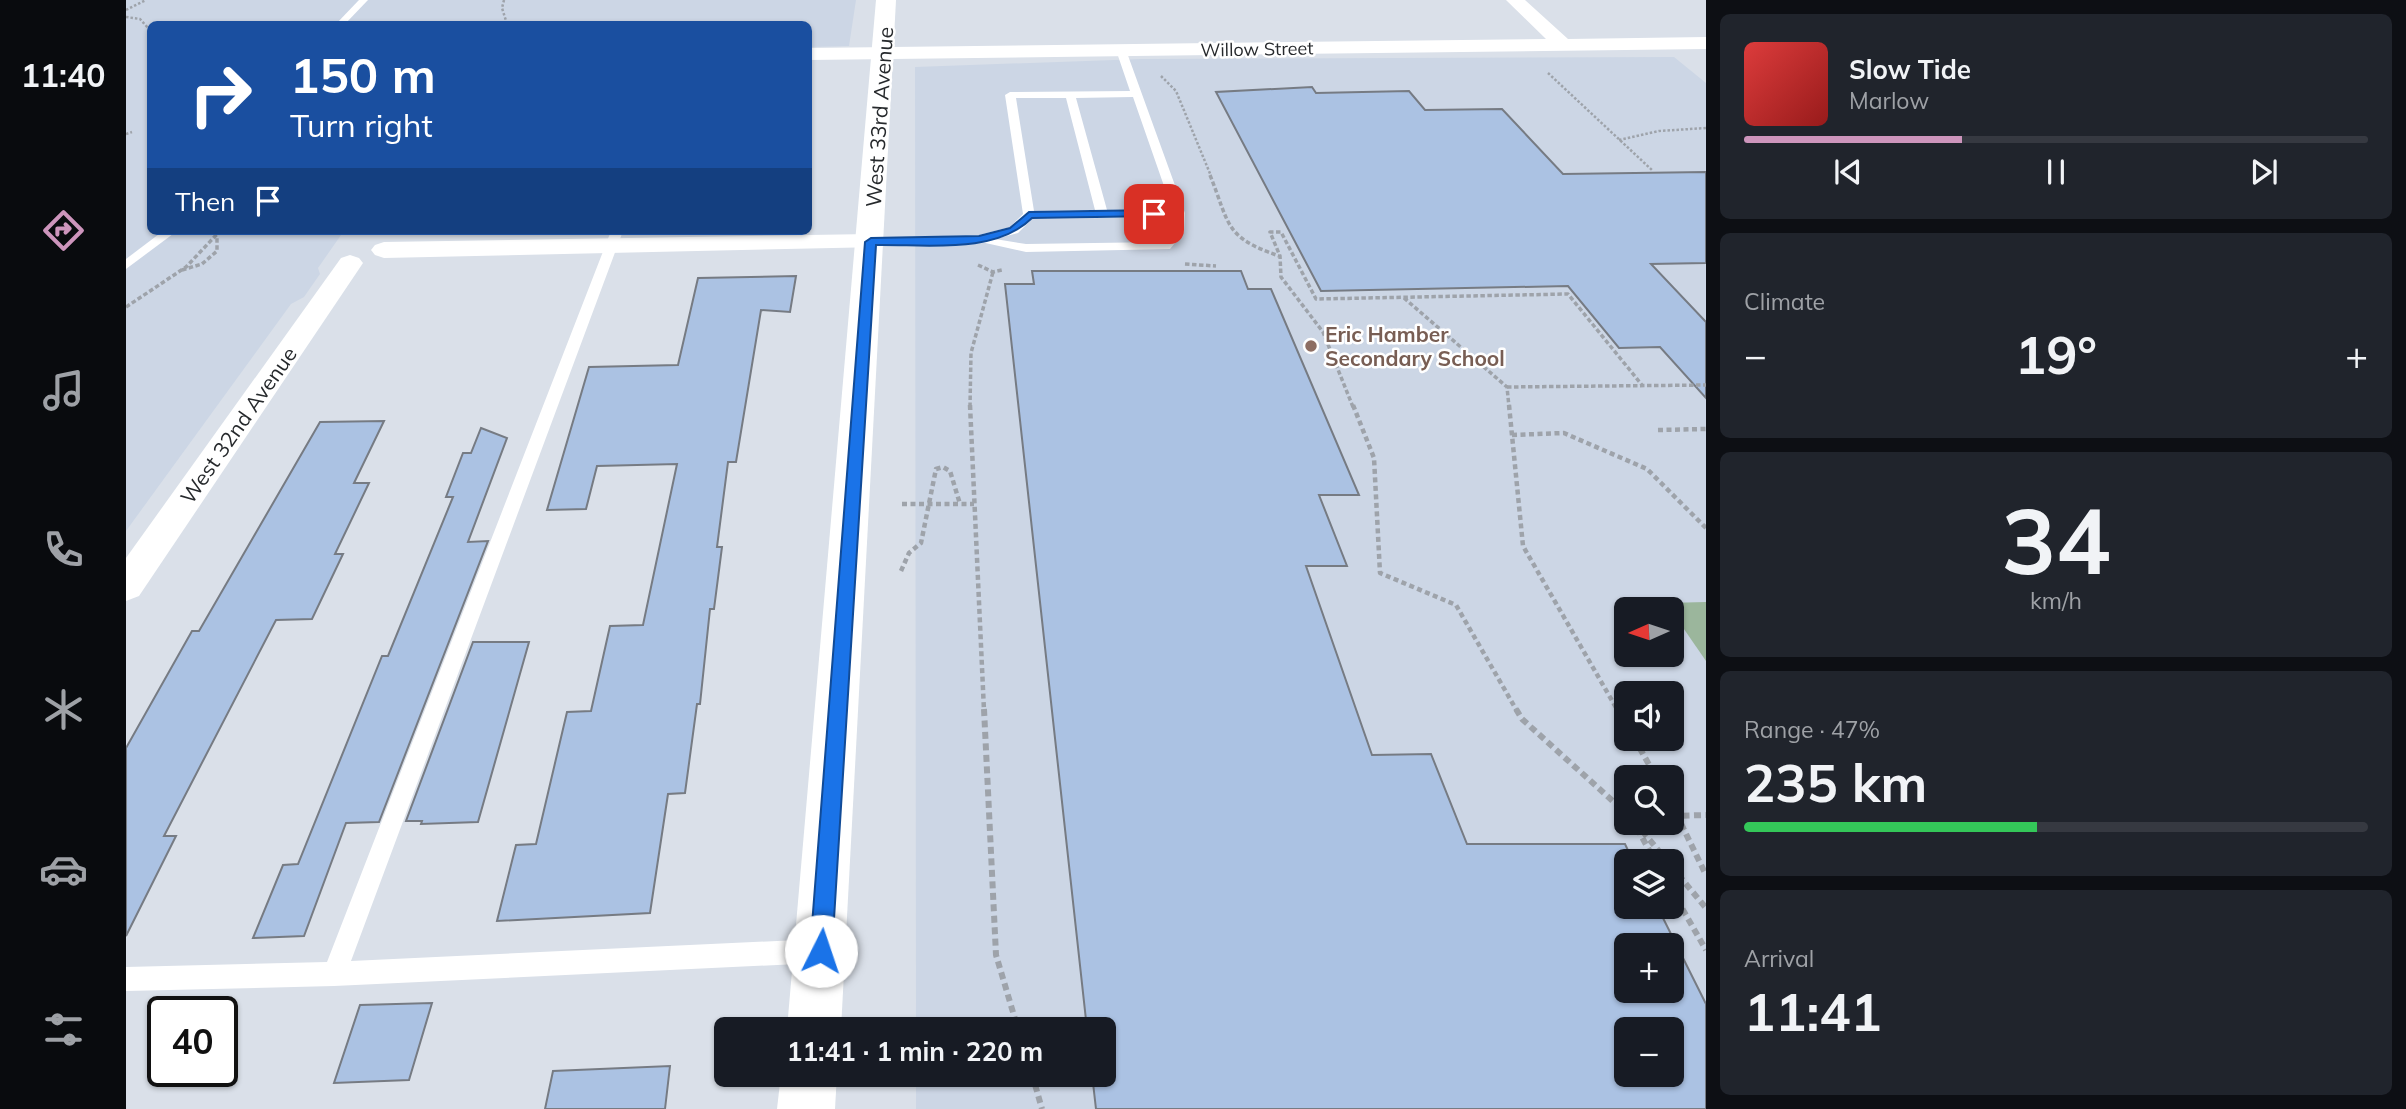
<!DOCTYPE html>
<meta charset="utf-8">
<style>
body{margin:0;font-family:Mulish,sans-serif;background:#20242c;color:#f1f3f6;height:100vh;display:flex;flex-direction:column;font-size:26px;white-space:nowrap}
*{box-sizing:border-box;margin:0}
p{font-size:23px;color:#9ea1a6}
.icon{flex:none;width:38px;height:38px;fill:none;stroke:currentColor;stroke-width:2;stroke-linecap:round;stroke-linejoin:round}
.map{position:relative;flex:1;overflow:hidden}
.panel{display:flex;flex-direction:column;gap:14px;padding:14px;background:#0d0f14;width:700px}
.panel>*{flex:none}
.hud{position:absolute;left:21px;top:21px;width:665px;height:214px;border-radius:10px;box-shadow:0 2px 5px #0004;background:#1a4fa0;color:#fff;overflow:hidden}
.needle{width:46px;rotate:267deg}
.fabs{position:absolute;left:1488px;top:597px;display:grid;gap:14px}
.fabs a{display:grid;place-items:center;width:70px;height:70px;border-radius:10px;background:#171b24;box-shadow:0 2px 5px #0004;font-size:35px}
.speed{position:absolute;left:21px;top:996px;display:flex;gap:14px;font-size:35px;font-weight:700;text-align:center}
.speed>*{display:grid;place-content:center;width:91px;height:91px;border-radius:50%;background:#171b24;box-shadow:0 2px 5px #0004;line-height:1}
.speed .limit{border:4px solid #111;border-radius:10px;background:#fff;color:#111}
.pin{position:absolute;display:grid;place-items:center;width:60px;height:60px;color:#fff;margin:-30px;border-radius:14px;box-shadow:0 4px 10px #0006}
.me{position:absolute;width:77px;margin:-38px;rotate:4deg;stroke-linejoin:round;filter:drop-shadow(0 0 5px #0008)}
.turn{display:flex;align-items:center;gap:24px;height:147px;padding:0 28px;font-size:32px}
.turn .icon{width:91px;height:91px;stroke-width:2.5}
.turn b{display:block;font-size:49px;line-height:60px}
.then{display:flex;align-items:center;height:66px;padding:0 28px;background:#0003;gap:14px;font-size:26px}
.big{font-size:52px;font-weight:700;line-height:1.1}
.panel .tile{flex:1;display:flex;flex-direction:column;justify-content:center;gap:10px;min-width:0;padding:0 24px;border-radius:10px;background:#20242c}
.panel .dial{align-items:center;gap:0}
.dial b{font-size:91px;line-height:1}
.song{display:flex;align-items:center;gap:21px}
.cover{width:84px;height:84px;border-radius:10px;background:linear-gradient(135deg,hsl(0 70% 55%),hsl(0 70% 35%))}
.played{height:7px;border-radius:4px;background:linear-gradient(90deg,#cd95bc 35%,#363941 35%)}
.keys{display:flex;justify-content:space-around;direction:ltr}
.heat{display:flex;justify-content:space-between;align-items:center;font-size:38px;direction:ltr}
.charge{height:10px;border-radius:5px;background:linear-gradient(90deg,#34c759 47%,#363941 0)}
.trip{position:absolute;left:588px;top:1017px;width:402px;height:70px;border-radius:10px;background:#171b24;box-shadow:0 2px 5px #0004;font-weight:700;line-height:70px;text-align:center}
main{display:flex;flex:1;min-height:0}
.tab-bar{display:flex;flex-direction:column;width:126px;justify-content:space-around;align-items:center;background:#090b0e;color:#9ea1a6}
.tab-bar .icon{width:49px;height:49px}
.tab-bar .current{color:#cd95bc}
.tab-bar b{font-size:32px;color:#f1f3f6}
.map>svg:first-child{display:block}
.built{fill:#ccd6e5;fill-rule:evenodd}
.green{fill:#9bb69c}
.building{fill:#abc2e3;stroke:#767b83;stroke-width:2;fill-rule:evenodd}
.lines{fill:none;stroke-linecap:round;stroke-linejoin:round}
.path-far3{stroke:#9ea3aa;stroke-width:2.5;stroke-dasharray:2.5 2;stroke-linecap:butt}
.path-far2{stroke:#9ea3aa;stroke-width:3.5;stroke-dasharray:4.5 2.5;stroke-linecap:butt}
.path-far1{stroke:#9ea3aa;stroke-width:4.5;stroke-dasharray:5 3.5;stroke-linecap:butt}
.path{stroke:#9ea3aa;stroke-width:6;stroke-dasharray:7 4.5;stroke-linecap:butt}
.service{fill:#fff;fill-rule:evenodd}
.minor{fill:#fff;fill-rule:evenodd}
.tertiary{fill:#fff;fill-rule:evenodd}
.route{fill:#1a73e8;stroke:#114b97;stroke-width:2}
.education-dot{fill:#8d6e63;stroke:#fff;stroke-width:2.5}
.labels{text-anchor:middle;dominant-baseline:central;stroke-width:5;stroke-linejoin:round;paint-order:stroke}
.far-street-label{font-size:18px;fill:#26292c;stroke:#fff}
.street-label{font-size:21px;fill:#26292c;stroke:#fff}
.education-label{font-size:21px;font-weight:bold;fill:#785e54;stroke:#fff;text-anchor:start}
</style>
<main>
<nav class="tab-bar">
<b>11:40</b>
<svg class="icon current" aria-label="directions" viewBox="0 0 24 24"><path d="M12 3l9 9-9 9-9-9zM9 14v-3h6M13 9l2 2-2 2"/></svg>
<svg class="icon" aria-label="music" viewBox="0 0 24 24"><path d="M9 18V5l10-2v13"/><circle cx="6" cy="18" r="3"/><circle cx="16" cy="16" r="3"/></svg>
<svg class="icon" aria-label="phone" viewBox="0 0 24 24"><path d="M5 4h4l2 5-3 2q2 4 5 5l2-3 5 2v4C11 20 4 13 5 4z"/></svg>
<svg class="icon" aria-label="climate" viewBox="0 0 24 24"><path d="M12 3v18M4 7l16 10M4 17L20 7"/></svg>
<svg class="icon" aria-label="car" viewBox="0 0 24 24"><path d="M5 17H2v-5l4-1 3-4h7l3 4 3 1v5h-3M9 17h6M6 11h13"/><circle cx="7" cy="17" r="2"/><circle cx="17" cy="17" r="2"/></svg>
<svg class="icon" aria-label="filters" viewBox="0 0 24 24"><path d="M4 7h16M4 17h16"/><circle cx="9" cy="7" r="2"/><circle cx="15" cy="17" r="2"/></svg>
</nav>
<div class="map">
<svg width="1580" height="1109" viewBox="0 0 1580 1109">
<rect width="100%" height="100%" fill="#dae0e9"/>
<g class="built">
<polygon points="0,0 730,0 723,46 683,47 682,24 24,24 24,231 222,231 215,235 192,268 194,274 178,297 165,304 0,531"/>
<path d="M 1548,57 L 1580,83 L 1580,1109 L 790,1109 L 790,1075 L 978,1074 L 978,1029 L 790,1029 L 789,67 L 1016,59 ZM 1500,609 L 1545,609 L 1545,654 L 1500,654 ZM 1500,693 L 1545,693 L 1545,738 L 1500,738 ZM 1500,777 L 1545,777 L 1545,822 L 1500,822 ZM 1500,861 L 1545,861 L 1545,906 L 1500,906 ZM 1500,945 L 1545,945 L 1545,990 L 1500,990 ZM 1500,1029 L 1545,1029 L 1545,1074 L 1500,1074 Z"/>
</g>
<polygon class="green" points="1580,602 1580,661 1540,603"/>
<g class="building">
<polygon points="1186,87 1190,93 1283,91 1299,110 1376,109 1437,174 1580,172 1580,263 1525,264 1580,322 1580,398 1534,347 1493,348 1442,286 1195,291 1090,92"/>
<path d="M 906,271 L 1115,271 L 1122,289 L 1145,289 L 1233,495 L 1193,495 L 1221,566 L 1180,566 L 1246,755 L 1305,754 L 1341,844 L 1499,844 L 1507,861 L 1500,861 L 1500,906 L 1531,906 L 1580,1004 L 1580,1109 L 970,1109 L 966,1074 L 978,1074 L 978,1029 L 961,1029 L 879,284 L 908,284 ZM 1500,945 L 1545,945 L 1545,990 L 1500,990 ZM 1500,1029 L 1545,1029 L 1545,1074 L 1500,1074 Z"/>
<polygon points="670,276 664,312 635,310 610,462 602,462 591,547 596,547 588,609 584,609 574,704 571,704 559,793 542,794 524,913 371,921 390,845 410,844 441,712 465,711 484,626 517,625 551,464 471,466 460,509 421,510 463,367 552,365 572,278"/>
<polygon points="258,421 228,483 243,483 209,554 217,554 186,619 150,620 38,836 50,836 0,936 0,748 66,631 73,631 194,422"/>
<polygon points="355,428 381,438 342,542 362,541 253,822 220,823 178,936 127,938 157,865 172,864 256,656 262,656 327,497 320,497 337,453 345,453"/>
<polygon points="347,642 403,642 352,822 295,824 296,821 280,821"/>
<polygon points="306,1003 283,1080 208,1083 234,1005"/>
<polygon points="544,1066 539,1109 419,1109 427,1071"/>
</g>
<g class="lines">
<g class="path-far3">
<polyline points="378,0 376,8 381,24"/>
<polyline points="0,10 20,0"/>
<polyline points="0,17 14,19 23,29"/>
<polyline points="1422,73 1527,171"/>
<polyline points="1035,76 1050,91 1085,176"/>
<polyline points="0,134 6,132"/>
<polyline points="1493,140 1533,131 1580,128"/>
</g>
<g class="path-far2">
<path d="M 1084,175 C 1104,225 1098,237 1153,256"/>
<polyline points="1059,264 1090,266"/>
<polyline points="852,265 867,272 876,270"/>
<polyline points="56,270 76,264 91,251 91,238"/>
<polyline points="1278,298 1381,387 1383,407"/>
<polyline points="0,307 60,267 94,231"/>
<polyline points="1381,387 1580,385"/>
<polyline points="844,407 845,353 867,272"/>
<polyline points="1227,407 1197,332 1155,277 1154,256 1144,232 1155,232 1190,299 1442,294 1516,385"/>
</g>
<g class="path-far1">
<polyline points="844,405 858,711"/>
<polyline points="1227,405 1248,458 1254,573 1330,605 1391,711"/>
<polyline points="1383,405 1397,546 1492,711"/>
<polyline points="1532,430 1580,429"/>
<polyline points="1386,435 1438,433 1521,469 1580,528"/>
<polyline points="776,504 848,504"/>
<polyline points="775,571 783,553 795,543 810,469 817,467 824,471 834,504"/>
</g>
<g class="path">
<polyline points="858,709 870,955 892,1029"/>
<polyline points="1390,709 1396,719 1500,813"/>
<polyline points="1491,709 1500,724"/>
<polyline points="1508,738 1530,777"/>
<polyline points="1545,803 1580,875"/>
<polyline points="1545,816 1580,815"/>
<polyline points="1509,822 1541,861"/>
<polyline points="1511,828 1529,861"/>
<polyline points="1545,866 1580,908"/>
<polyline points="1545,889 1580,950"/>
<polyline points="906,1074 916,1109"/>
</g>
<g class="service">
<polygon points="233,0 242,0 219,24 210,24"/>
<path d="M 995,47 L 1000,50 L 1059,213 L 1058,232 L 1044,249 L 900,252 L 855,242 L 741,245 L 739,242 L 745,238 L 853,235 L 884,227 L 897,214 L 879,95 L 884,92 L 1004,91 L 990,50 ZM 1007,97 L 1046,209 L 981,210 L 950,98 ZM 890,98 L 940,98 L 969,210 L 908,211 ZM 1047,217 L 1046,231 L 1036,242 L 900,244 L 869,239 L 892,233 L 906,219 Z"/>
<polygon points="37,231 51,231 0,269 0,259"/>
<polygon points="485,231 497,231 225,961 692,939 700,943 704,951 700,959 692,963 208,986 0,991 0,967 201,962"/>
</g>
<g class="minor">
<polygon points="1380,0 1399,0 1442,39 1580,37 1580,49 682,60 682,48 1420,39"/>
<polygon points="745,234 754,237 758,242 754,247 258,258 249,255 245,250 249,245 258,242"/>
<polygon points="224,255 233,258 237,263 13,596 0,601 0,558 215,258"/>
</g>
<g class="tertiary">
<polygon points="750,0 770,0 715,1029 661,1029"/>
<polygon points="655,1074 711,1074 709,1109 651,1109"/>
</g>
</g>
<path class="route" d="M 1028,210 L 1033,214 L 1032,216 L 906,218 C 869,255 799,244 750,245 L 706,951 L 703,958 L 695,962 L 688,958 L 684,951 L 739,242 L 745,238 L 853,236 L 884,228 L 903,212 Z"/>
<circle class="education-dot" cx="1185" cy="346" r="7"/>
<g class="labels">
<g class="far-street-label">
<text transform="translate(1131 49) rotate(-1)">Willow Street</text>
</g>
<g class="street-label">
<text transform="translate(753 117) rotate(-86)">West 33rd Avenue</text>
<text transform="translate(112 425) rotate(-55)">West 32nd Avenue</text>
</g>
<g class="education-label">
<text x="1199" y="334">Eric Hamber<tspan x="1199" dy="24">Secondary School</tspan></text>
</g>
</g>
</svg>
<div class="fabs">
<a><svg class="needle" viewBox="-14 -14 28 28"><path d="M0-13l5 13h-10z" fill="#e53935"/><path d="M0 13l5-13h-10z" fill="#9ea1a6"/></svg></a>
<a><svg class="icon" aria-label="sound" viewBox="0 0 24 24"><path d="M4 9h4l5-4v14l-5-4H4zM17 9q2 3 0 6"/></svg></a>
<a><svg class="icon" aria-label="search" viewBox="0 0 24 24"><circle cx="10" cy="10" r="6"/><path d="M15 15l6 6"/></svg></a>
<a><svg class="icon" aria-label="layers" viewBox="0 0 24 24"><path d="M12 4l9 5-9 5-9-5zM3 14l9 5 9-5"/></svg></a>
<a>+</a>
<a>−</a>
</div>
<div class="speed"><div class="limit">40</div></div>
<div class="pin" style="left:1028px;top:214px;background:#d93025"><svg class="icon" aria-label="arrive" viewBox="0 0 24 24"><path d="M6 21V4h12l-3 4 3 4H6"/></svg></div>
<svg class="me" style="left:695px;top:951px" viewBox="-20 -20 40 40"><circle r="19" fill="#fff"/><path d="M0-13L10 11 0 6-10 11z" fill="#1a73e8"/></svg>
<div class="trip">11:41 · 1 min · 220 m</div>
<div class="hud">
<div class="turn"><svg class="icon" aria-label="right" viewBox="0 0 24 24"><path d="M7 20v-9h11M14 6l5 5-5 5"/></svg><div><b>150 m</b>Turn right</div></div>
<div class="then">Then<svg class="icon" aria-label="arrive" viewBox="0 0 24 24"><path d="M6 21V4h12l-3 4 3 4H6"/></svg></div>
</div>
</div>
<section class="panel">
<div class="tile">
<div class="song"><i class="cover"></i><div><b>Slow Tide</b><p>Marlow</p></div></div>
<div class="played"></div>
<div class="keys"><svg class="icon" aria-label="previous" viewBox="0 0 24 24"><path d="M18 5L8 12l10 7zM5 5v14"/></svg><svg class="icon" aria-label="pause" viewBox="0 0 24 24"><path d="M8 5v14M16 5v14"/></svg><svg class="icon" aria-label="next" viewBox="0 0 24 24"><path d="M6 5l10 7-10 7zM19 5v14"/></svg></div>
</div>
<div class="tile"><p>Climate</p>
<div class="heat"><a>−</a><b class="big">19°</b><a>+</a></div>
</div>
<div class="tile dial"><b>34</b><p>km/h</p></div>
<div class="tile"><p>Range · 47%</p><b class="big">235 km</b><div class="charge"></div></div>
<div class="tile"><p>Arrival</p><b class="big">11:41</b></div>
</section>
</main>
